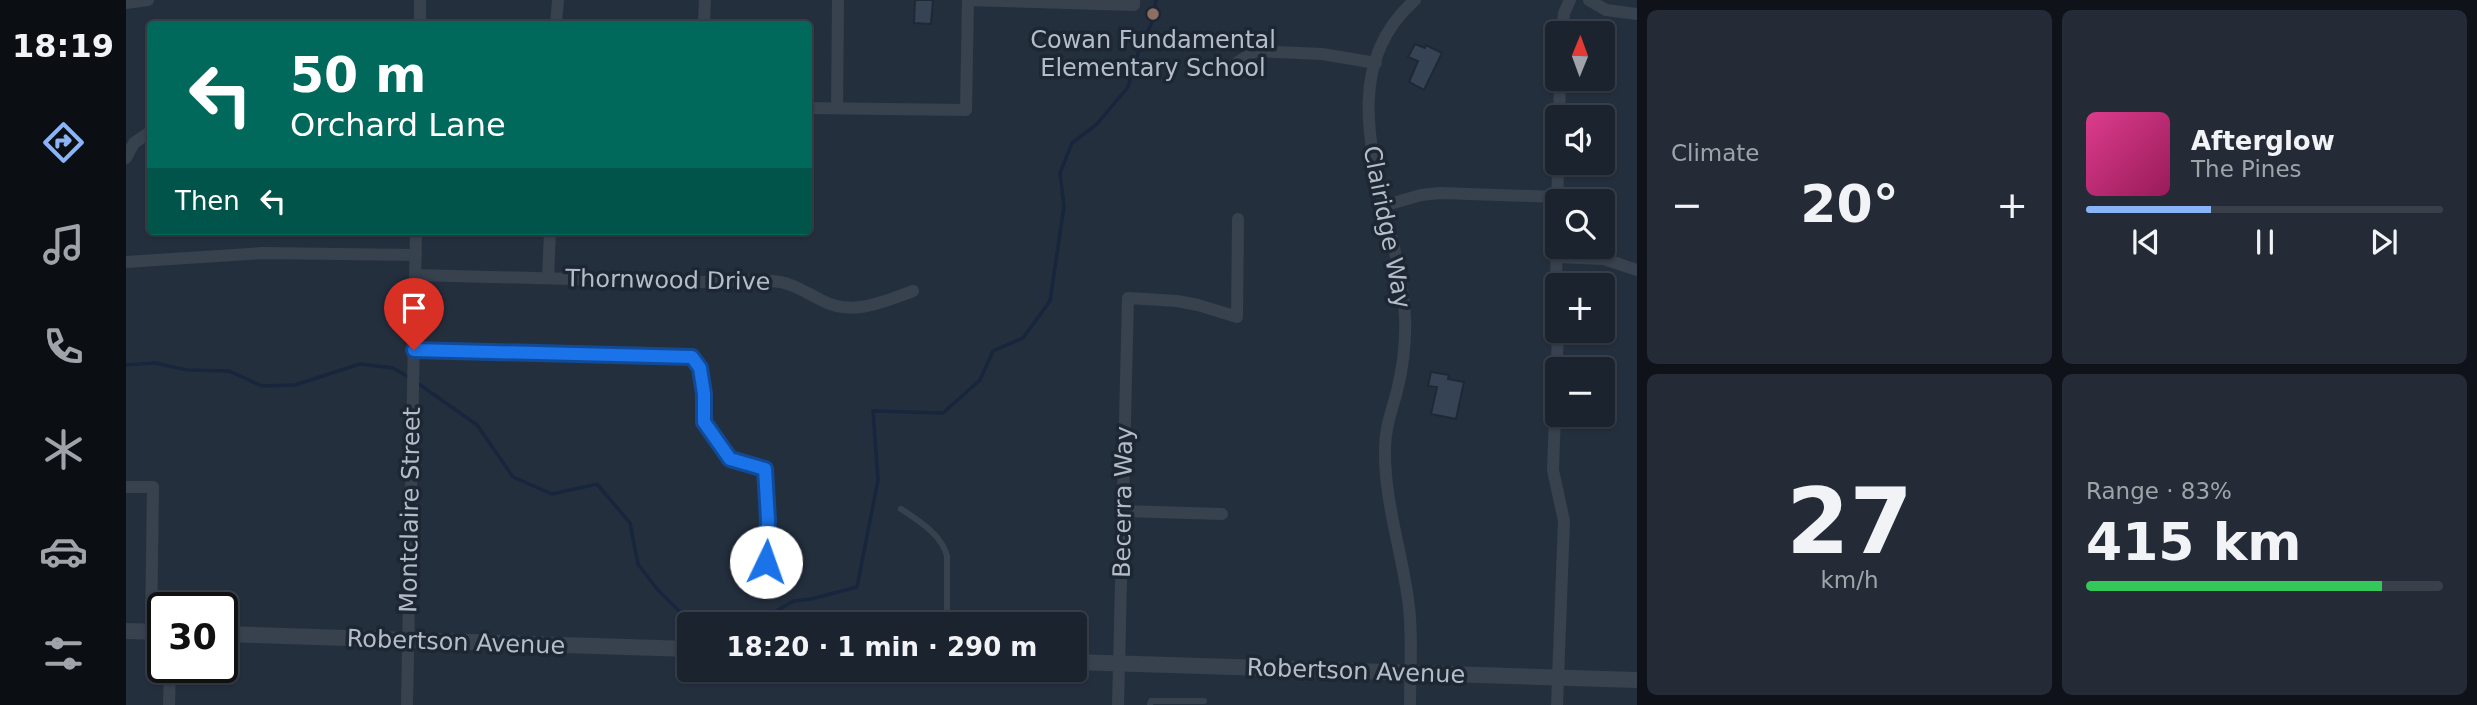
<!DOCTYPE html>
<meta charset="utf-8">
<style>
body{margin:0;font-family:"DejaVu Sans",sans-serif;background:#242b36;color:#f1f3f6;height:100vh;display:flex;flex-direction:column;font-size:26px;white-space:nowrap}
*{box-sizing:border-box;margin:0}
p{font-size:23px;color:#a0a4aa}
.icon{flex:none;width:38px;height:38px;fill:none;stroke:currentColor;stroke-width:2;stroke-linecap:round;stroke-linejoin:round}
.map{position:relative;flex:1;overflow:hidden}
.details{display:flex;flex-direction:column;gap:10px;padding:10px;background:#0f1319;width:840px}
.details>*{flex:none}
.hud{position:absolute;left:21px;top:21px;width:665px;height:214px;border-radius:7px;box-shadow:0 2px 5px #0004,0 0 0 2px #39404a;background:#00695c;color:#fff;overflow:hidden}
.needle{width:46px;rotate:1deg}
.tools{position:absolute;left:1419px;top:21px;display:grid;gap:14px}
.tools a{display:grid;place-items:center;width:70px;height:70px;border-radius:7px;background:#1b232e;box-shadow:0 2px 5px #0004,0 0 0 2px #39404a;font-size:35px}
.speed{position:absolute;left:21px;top:592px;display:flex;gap:14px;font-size:35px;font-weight:700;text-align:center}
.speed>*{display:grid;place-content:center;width:91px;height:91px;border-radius:50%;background:#1b232e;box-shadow:0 2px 5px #0004,0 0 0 2px #39404a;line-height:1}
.speed .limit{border:4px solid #111;border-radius:10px;background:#fff;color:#111}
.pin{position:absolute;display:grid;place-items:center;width:60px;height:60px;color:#fff;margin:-72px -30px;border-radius:50% 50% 50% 0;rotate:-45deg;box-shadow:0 0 7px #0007}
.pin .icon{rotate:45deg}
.me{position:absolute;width:77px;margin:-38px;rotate:3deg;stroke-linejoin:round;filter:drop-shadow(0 0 5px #0008)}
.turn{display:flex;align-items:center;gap:24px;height:147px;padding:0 28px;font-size:32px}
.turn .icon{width:91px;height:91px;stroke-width:2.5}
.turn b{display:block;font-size:49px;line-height:60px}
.then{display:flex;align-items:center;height:66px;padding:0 28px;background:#0003;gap:14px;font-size:26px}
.big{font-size:52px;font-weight:800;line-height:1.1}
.details .widget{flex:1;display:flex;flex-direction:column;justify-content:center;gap:10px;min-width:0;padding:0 24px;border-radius:10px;background:#242b36}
.details .dial{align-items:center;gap:0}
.dial b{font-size:91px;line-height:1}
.song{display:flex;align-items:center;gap:21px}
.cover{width:84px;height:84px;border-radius:10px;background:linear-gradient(135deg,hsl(330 70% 55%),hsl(330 70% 35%))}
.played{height:7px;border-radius:4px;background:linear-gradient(90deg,#8ab4f8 35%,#39404a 35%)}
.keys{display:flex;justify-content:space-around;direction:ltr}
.heat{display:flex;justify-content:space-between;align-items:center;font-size:38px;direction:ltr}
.charge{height:10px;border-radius:5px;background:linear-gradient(90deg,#34c759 83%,#39404a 0)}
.details .tiles{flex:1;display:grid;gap:10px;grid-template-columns:repeat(2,1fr)}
.trip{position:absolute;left:551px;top:612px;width:410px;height:70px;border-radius:7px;background:#1b232e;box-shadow:0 2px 5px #0004,0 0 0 2px #39404a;font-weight:800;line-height:70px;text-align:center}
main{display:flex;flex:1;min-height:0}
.tabs{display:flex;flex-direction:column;width:126px;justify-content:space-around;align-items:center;background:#0b0e12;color:#a0a4aa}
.tabs .icon{width:49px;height:49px}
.tabs .on{color:#8ab4f8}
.tabs b{font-size:32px;color:#f1f3f6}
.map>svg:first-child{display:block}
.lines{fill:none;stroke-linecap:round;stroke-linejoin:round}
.stream{stroke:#17263c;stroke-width:3.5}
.building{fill:#364354;stroke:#1f2835;stroke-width:2}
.service{stroke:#38414e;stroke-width:6}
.minor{stroke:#38414e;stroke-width:12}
.tertiary{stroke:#38414e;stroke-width:16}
.route-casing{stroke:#114b97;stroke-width:18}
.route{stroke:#1a73e8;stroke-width:12}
.education-dot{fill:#8d6e63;stroke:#1d2633;stroke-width:2.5}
.labels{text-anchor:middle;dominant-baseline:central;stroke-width:7;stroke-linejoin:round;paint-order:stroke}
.poi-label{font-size:24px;fill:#b4bcc9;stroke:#1d2633}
.street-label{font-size:24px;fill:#b4bcc9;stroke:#1d2633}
</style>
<main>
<nav class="tabs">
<b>18:19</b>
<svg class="icon on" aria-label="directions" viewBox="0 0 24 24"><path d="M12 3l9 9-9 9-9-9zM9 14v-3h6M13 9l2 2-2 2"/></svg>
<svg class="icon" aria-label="music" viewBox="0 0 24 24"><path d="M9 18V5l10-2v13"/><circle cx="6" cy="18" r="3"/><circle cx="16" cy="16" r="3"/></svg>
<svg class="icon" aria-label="phone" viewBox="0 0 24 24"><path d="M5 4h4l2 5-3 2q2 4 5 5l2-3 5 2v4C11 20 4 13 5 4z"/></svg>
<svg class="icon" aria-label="climate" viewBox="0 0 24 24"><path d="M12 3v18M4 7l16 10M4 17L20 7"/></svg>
<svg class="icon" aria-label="car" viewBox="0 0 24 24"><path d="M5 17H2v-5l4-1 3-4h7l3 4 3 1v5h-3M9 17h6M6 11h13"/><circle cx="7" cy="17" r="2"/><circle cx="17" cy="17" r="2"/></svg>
<svg class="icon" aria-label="filters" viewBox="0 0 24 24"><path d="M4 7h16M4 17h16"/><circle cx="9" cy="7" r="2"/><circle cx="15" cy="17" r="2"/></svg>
</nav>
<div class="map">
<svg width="1511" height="705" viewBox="0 0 1511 705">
<rect width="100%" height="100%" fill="#242f3e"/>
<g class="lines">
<g class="stream">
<polyline points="0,365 29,363 61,370 103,371 136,386 169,385 234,364 267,368 284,378"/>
<polyline points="290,382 351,425 387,477 426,494 471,484 504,523 512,564 531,589 555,613 590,625"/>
<polyline points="634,625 650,611 668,601 685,599 731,587 752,480 747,411 817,413 854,380 867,351 897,338 924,301 938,206 934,173 946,143 971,124 1002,87 1013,50 1027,20 1030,0"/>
</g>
</g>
<g class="building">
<polygon points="789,0 807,0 805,24 788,23"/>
<polygon points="1289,44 1299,48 1300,45 1316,53 1298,90 1283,82 1292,61 1282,57"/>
<polygon points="1305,372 1323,375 1322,379 1338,382 1330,419 1305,414 1311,387 1302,386"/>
</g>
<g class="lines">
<g class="service">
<path d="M 775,509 C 793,521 816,535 821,556 L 821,625"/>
<polyline points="1024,705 1025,701 1078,701"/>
</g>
<g class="minor">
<polyline points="842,0 1008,5 1008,0"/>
<polyline points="1463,0 1480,10 1511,14"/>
<polyline points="0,3 22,0"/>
<polyline points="294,24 294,0"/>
<polyline points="430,24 432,0"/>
<polyline points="578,24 579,0"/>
<polyline points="1436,33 1438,13 1444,0"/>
<polyline points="1112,62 1129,51 1196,54 1250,63"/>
<polyline points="682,108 840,110 842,0"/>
<polyline points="711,108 712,0"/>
<polyline points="1433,117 1434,79"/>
<polyline points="0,158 8,143 24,132"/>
<polyline points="1257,206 1295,195 1314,193 1432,197"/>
<polyline points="1430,257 1478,259 1511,270"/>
<polyline points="0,262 137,253 290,255"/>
<path d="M 289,275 C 381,277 474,280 566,282 C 593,282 620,279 646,281 C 665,282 679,292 695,300 C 726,317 757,302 787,291"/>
<polyline points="422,278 424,231"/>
<polyline points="1432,297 1430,284 1432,163"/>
<polyline points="288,350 566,357 574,368 578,394 578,422 604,459 639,469 642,534 638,578"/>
<polyline points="0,487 27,487 25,632"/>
<polyline points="996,511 1096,514"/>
<polyline points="43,705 44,667"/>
<polyline points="281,705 290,231"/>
<polyline points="992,705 1002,298 1051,301 1072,305 1111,317 1112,219"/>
<path d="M 1284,705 C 1284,670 1287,633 1282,599 C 1275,548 1258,500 1259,448 C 1259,428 1266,410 1271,391 C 1277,367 1280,342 1279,317 C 1275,216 1193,84 1289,0"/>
<polyline points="1431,705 1438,521 1427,470 1432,331"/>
</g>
<g class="tertiary">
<polyline points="0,631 37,632"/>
<polyline points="96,634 564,649"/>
<polyline points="948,662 1511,680"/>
</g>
</g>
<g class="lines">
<defs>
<polyline id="route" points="288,350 566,357 574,368 578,394 578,422 604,459 639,469 642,520 640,562"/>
</defs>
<use href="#route" class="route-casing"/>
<use href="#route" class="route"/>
</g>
<circle class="education-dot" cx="1027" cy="14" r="7"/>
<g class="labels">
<g class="poi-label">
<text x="1027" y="40">Cowan Fundamental<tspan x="1027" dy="28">Elementary School</tspan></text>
</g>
<g class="street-label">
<text transform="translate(1261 227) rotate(79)">Clairidge Way</text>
<text transform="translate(542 280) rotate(1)">Thornwood Drive</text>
<text transform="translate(997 502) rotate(-89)">Becerra Way</text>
<text transform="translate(284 510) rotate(-89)">Montclaire Street</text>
<text transform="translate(330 642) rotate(2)">Robertson Avenue</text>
<text transform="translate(1230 671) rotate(2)">Robertson Avenue</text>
</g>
</g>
</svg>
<div class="tools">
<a><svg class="needle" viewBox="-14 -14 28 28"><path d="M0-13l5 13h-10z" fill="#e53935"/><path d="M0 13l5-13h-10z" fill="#a0a4aa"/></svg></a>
<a><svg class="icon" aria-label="sound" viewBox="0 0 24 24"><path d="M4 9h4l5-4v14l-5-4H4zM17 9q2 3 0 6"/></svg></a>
<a><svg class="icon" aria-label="search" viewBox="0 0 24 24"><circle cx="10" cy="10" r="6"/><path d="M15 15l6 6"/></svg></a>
<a>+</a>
<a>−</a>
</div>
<div class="speed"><div class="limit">30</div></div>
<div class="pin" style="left:288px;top:350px;background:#d93025"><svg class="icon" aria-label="arrive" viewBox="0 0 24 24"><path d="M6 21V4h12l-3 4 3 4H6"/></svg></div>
<svg class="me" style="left:640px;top:562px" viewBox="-20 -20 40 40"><circle r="19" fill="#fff"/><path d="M0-13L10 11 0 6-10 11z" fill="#1a73e8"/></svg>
<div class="trip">18:20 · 1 min · 290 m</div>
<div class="hud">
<div class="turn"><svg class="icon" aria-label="left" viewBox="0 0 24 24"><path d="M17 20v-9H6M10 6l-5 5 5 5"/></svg><div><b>50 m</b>Orchard Lane</div></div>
<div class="then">Then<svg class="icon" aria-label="left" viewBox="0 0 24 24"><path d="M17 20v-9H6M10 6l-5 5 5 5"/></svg></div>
</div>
</div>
<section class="details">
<div class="tiles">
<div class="widget"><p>Climate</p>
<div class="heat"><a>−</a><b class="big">20°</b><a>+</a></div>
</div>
<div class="widget">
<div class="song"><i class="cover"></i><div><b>Afterglow</b><p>The Pines</p></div></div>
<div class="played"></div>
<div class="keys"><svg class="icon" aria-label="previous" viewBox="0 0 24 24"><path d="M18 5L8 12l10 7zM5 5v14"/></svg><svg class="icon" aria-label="pause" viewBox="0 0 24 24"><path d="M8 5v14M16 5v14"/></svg><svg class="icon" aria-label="next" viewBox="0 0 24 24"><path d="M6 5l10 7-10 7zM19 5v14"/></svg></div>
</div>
<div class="widget dial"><b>27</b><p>km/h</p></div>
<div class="widget"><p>Range · 83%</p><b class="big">415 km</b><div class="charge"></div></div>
</div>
</section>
</main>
